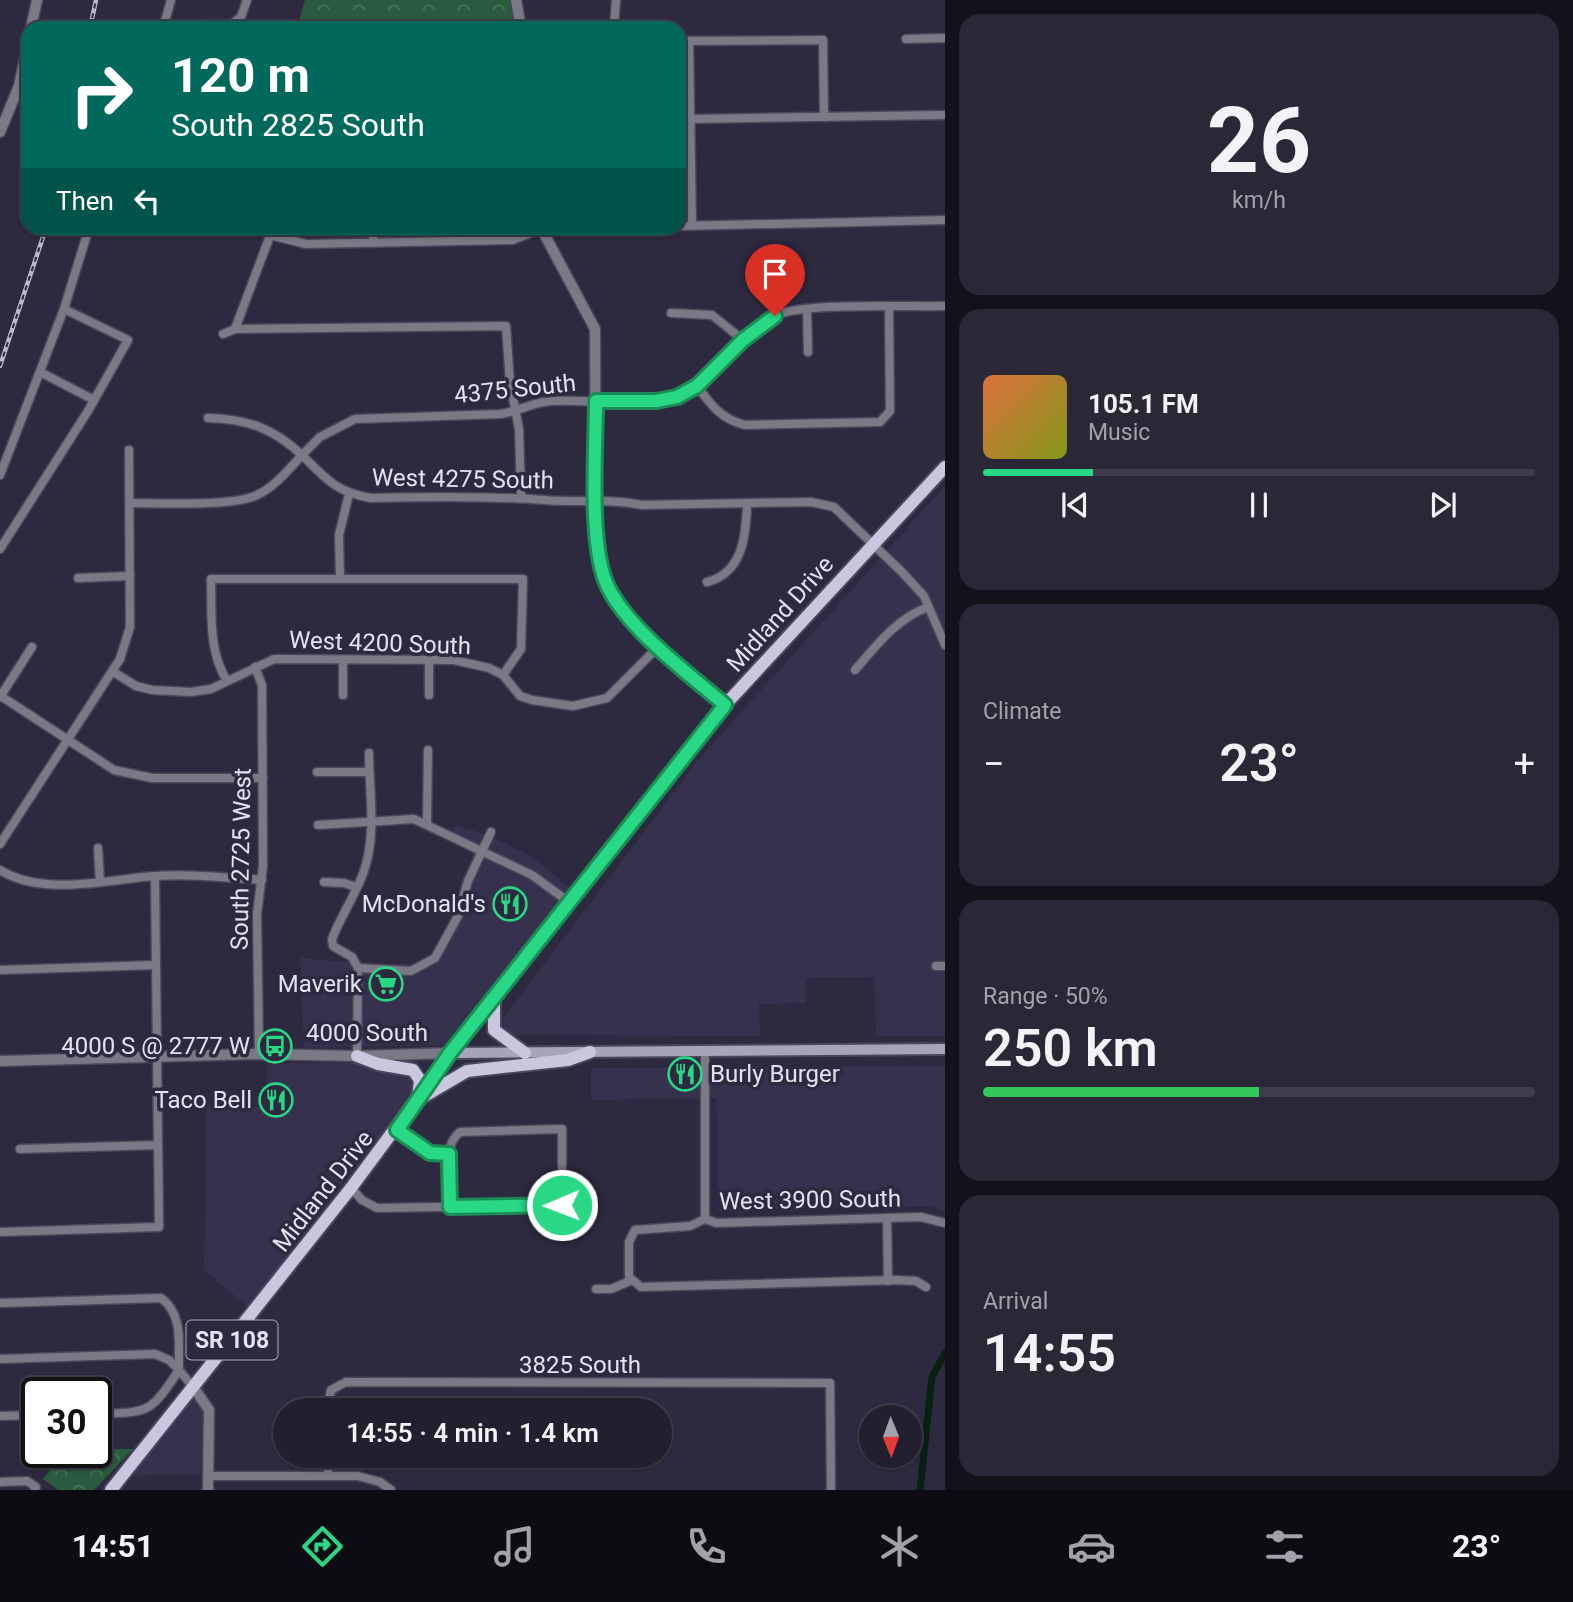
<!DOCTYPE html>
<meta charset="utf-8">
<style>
body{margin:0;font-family:Roboto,sans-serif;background:#2a2737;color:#f1f3f6;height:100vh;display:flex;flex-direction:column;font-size:26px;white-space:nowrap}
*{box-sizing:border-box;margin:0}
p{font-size:23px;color:#a2a2aa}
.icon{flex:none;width:38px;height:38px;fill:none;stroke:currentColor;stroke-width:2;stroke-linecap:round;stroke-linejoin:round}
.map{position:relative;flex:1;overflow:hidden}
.drawer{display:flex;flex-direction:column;gap:14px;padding:14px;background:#13111a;width:628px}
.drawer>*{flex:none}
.guide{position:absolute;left:21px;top:21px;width:665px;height:214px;border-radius:21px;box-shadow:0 2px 5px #0004,0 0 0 2px #3f3d4b;background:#00695c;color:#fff;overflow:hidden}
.needle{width:46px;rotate:179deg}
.controls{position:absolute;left:859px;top:1405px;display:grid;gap:14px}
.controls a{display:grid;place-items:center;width:63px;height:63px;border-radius:50%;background:#221f2f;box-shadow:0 2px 5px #0004,0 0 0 2px #3f3d4b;font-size:35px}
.speed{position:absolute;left:21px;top:1377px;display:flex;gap:14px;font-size:35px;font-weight:700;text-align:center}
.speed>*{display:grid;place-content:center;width:91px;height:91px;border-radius:50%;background:#221f2f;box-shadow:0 2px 5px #0004,0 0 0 2px #3f3d4b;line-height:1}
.speed .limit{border:4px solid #111;border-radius:10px;background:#fff;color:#111}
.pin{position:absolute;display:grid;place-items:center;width:60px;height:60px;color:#fff;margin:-72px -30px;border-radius:50% 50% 50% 0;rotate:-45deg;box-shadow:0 0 7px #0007}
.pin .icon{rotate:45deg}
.me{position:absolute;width:77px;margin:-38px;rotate:269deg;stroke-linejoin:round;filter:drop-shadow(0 0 5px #0008)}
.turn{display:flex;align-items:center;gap:24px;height:147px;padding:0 35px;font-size:32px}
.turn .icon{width:91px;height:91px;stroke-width:2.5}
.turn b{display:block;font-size:49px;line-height:60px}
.then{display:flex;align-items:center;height:66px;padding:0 35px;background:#0003;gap:14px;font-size:26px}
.big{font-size:52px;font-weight:600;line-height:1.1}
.drawer .widget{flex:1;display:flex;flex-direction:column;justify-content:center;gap:10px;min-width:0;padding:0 24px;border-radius:21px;background:#2a2737}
.drawer .dial{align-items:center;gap:0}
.dial b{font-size:91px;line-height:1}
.song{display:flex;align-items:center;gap:21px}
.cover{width:84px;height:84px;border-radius:10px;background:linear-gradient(135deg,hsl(20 70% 55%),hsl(70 70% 35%))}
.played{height:7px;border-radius:4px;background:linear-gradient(90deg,#29d885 20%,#3f3d4b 20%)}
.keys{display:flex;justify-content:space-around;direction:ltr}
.heat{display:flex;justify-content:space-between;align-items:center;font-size:38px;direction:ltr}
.charge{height:10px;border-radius:5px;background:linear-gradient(90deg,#34c759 50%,#3f3d4b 0)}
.trip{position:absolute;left:273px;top:1398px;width:399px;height:70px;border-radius:35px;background:#221f2f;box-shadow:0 2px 5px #0004,0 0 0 2px #3f3d4b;font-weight:600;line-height:70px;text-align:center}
.menu{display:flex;height:112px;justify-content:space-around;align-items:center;background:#0e0c13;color:#a2a2aa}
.menu .icon{width:49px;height:49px}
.menu .active{color:#29d885}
.menu b{font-size:32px;color:#f1f3f6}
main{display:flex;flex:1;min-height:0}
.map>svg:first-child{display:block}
.built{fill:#36314d}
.park{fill:url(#park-crowns)}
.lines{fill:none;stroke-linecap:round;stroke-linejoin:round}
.canal{stroke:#072012;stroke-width:7}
.minor-casing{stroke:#4a475b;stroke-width:11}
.tertiary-casing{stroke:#4a475b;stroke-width:13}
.secondary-casing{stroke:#4a475b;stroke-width:14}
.primary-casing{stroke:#4a475b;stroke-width:16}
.minor{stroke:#7b7985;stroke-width:8}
.tertiary{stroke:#7b7985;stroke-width:10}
.secondary{stroke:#a7a4b7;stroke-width:10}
.primary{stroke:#c9c6de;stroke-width:12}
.rail-casing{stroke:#bcbac9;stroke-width:4.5}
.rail{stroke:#2d293f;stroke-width:2;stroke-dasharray:5;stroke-linecap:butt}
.route-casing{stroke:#1b8c56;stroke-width:18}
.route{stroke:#29d885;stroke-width:12}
.labels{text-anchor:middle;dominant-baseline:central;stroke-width:7;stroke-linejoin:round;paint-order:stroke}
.shield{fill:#2d293f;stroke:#adaabb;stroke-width:2}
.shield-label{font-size:23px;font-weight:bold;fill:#e4e2f0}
.street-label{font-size:24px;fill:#e4e2f0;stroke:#2d293f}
.poi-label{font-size:24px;fill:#e4e2f0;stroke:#2d293f;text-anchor:end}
</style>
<main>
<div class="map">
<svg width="945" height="1490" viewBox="0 0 945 1490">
<defs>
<pattern id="park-crowns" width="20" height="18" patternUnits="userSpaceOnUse" patternTransform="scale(1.75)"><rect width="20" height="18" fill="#2a5b3e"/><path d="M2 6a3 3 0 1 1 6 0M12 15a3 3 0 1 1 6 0" fill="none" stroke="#49725a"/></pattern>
</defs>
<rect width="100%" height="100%" fill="#2d293f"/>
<g class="built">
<polygon points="945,486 945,1036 876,1036 874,977 806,978 806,1003 759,1004 760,1036 510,1035 505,1032 502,1020 699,759"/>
<polygon points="456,825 491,836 532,857 571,889 449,1045 304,1048 300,958 372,964 416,964 431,955 451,918 461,881 473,855 471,850 447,839"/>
<polygon points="410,1061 423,1080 248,1307 204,1270 206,1107 266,1107 267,1064"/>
<polygon points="945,1066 945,1211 927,1206 719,1211 716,1098 591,1100 591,1068"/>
<polygon points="205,1381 205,1474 122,1476"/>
</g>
<g class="park">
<polygon points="305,0 513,0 517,28 297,28"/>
<polygon points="96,1449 133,1449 94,1490 58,1490 43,1479 64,1453 96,1452"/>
</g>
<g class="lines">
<polyline class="canal" points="920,1490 932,1377 945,1353"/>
<defs>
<g id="minor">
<polyline points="164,25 232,24 241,17 247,0"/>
<polyline points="163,28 171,0"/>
<polyline points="614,28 616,0"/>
<polyline points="906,39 945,38"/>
<polyline points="679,41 823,40 824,117"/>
<polyline points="689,41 692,225"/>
<polyline points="690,119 945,115"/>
<polyline points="679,226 945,220"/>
<polyline points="373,228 373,243"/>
<polyline points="454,228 454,241"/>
<polyline points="270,235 306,244 512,240 541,229 591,228"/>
<polyline points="807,309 808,352"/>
<polyline points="671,313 712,315 743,340"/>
<polyline points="235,329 273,228"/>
<polyline points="223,334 235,329 506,326 510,383 519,429 521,496"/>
<polyline points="40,372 94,400"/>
<path d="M 697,386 C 711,405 721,419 745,425 L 880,422 L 890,411 L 889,307"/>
<path d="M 208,418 C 247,419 273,428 302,455 L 320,437 L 355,419 L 500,414 C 518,412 535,401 552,401 C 591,399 637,408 675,397 C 716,386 737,335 774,316 C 803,302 907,307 945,306"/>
<polyline points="0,475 64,309 89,228"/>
<path d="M 130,503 C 159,503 233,507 257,495 C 275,487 289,469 302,455 C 326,479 336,492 371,498 C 430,497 487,496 545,500 C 578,503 609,498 642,505 L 811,502 L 834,507 L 901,571 L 924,596 L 945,645"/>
<polyline points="0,549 88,411 128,340 64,309"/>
<polyline points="78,578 130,576"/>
<polyline points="340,578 339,535 349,494"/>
<path d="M 707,582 C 743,573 746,535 747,505"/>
<polyline points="429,660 429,695"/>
<polyline points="255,667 262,685 263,866 257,914 259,1054"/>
<path d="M 855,670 C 877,645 896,619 928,607"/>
<polyline points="112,671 136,686 152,690 191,692 211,689 274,659 454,660 489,668 503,675 520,696 532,700 573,706 607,698 659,646"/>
<path d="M 227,681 C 208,650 212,615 211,579 L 523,579 L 521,649 L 503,675"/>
<polyline points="343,695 343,660"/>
<polyline points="1,696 114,770 152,778 263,778"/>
<polyline points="0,697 32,647"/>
<polyline points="317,772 369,772"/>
<polyline points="427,823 428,750"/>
<polyline points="318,825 414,819 532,875 569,902"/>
<polyline points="0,844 120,659 130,627 129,450"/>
<polyline points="98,848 100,882"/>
<path d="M 0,870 C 40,895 99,882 143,877 C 182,873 223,877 262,880"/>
<polyline points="324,882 344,883 356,887"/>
<polyline points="936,966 945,966"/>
<path d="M 358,968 L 352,957 L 333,946 L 332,939 C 341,916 356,894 364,871 C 377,833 369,792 369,753"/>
<polyline points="358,968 411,971 435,958 458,916 468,881 491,832"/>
<polyline points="0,970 156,965"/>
<polyline points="357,1056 358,968"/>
<polyline points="397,1130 430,1153 448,1154"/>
<polyline points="20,1149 158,1145"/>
<path d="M 351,1188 L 362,1200 L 377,1208 L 562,1205 L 562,1129 L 460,1132 C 439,1148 453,1184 450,1207"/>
<polyline points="887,1218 888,1281"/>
<polyline points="705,1219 705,1050"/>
<polyline points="0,1232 159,1227 155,877"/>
<polyline points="926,1287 916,1281 897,1280 641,1287 629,1277 629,1242 635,1230 690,1226 705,1219 717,1223 921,1217 945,1223"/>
<polyline points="596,1289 611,1289 630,1281"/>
<path d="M 0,1303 L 161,1298 C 184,1315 178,1344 179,1370"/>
<polyline points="0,1359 155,1354 169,1360 179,1370"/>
<polyline points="327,1410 331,1390 346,1382 830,1383 831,1490"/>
<path d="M 96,1414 C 149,1412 149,1415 179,1370 L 194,1388"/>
<polyline points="0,1416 37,1415"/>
<polyline points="327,1456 328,1474"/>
<polyline points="208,1476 358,1476 380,1482 391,1490"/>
<polyline points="0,1482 27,1481 36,1487 35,1490"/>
</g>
<g id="tertiary">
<polyline points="516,0 521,28"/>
<polyline points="31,28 37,0"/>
<polyline points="0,132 19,86 28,43"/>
<path d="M 541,228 L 595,329 L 596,551 C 612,618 675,661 725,705"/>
<polyline points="0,1061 259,1054 357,1056 451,1053"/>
<polyline points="194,1388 209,1410 208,1490"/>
</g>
<polyline id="secondary" points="451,1053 945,1049"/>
<g id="primary">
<polyline points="494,998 494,1030 525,1053"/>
<polyline points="357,1056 378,1064 413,1070 420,1080 418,1099"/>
<polyline points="421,1098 467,1071 568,1060 590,1052"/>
<polyline points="111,1490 351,1188 451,1053 725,705 945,467"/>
</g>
</defs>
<use href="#minor" class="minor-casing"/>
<use href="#tertiary" class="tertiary-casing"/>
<use href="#secondary" class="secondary-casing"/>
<use href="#primary" class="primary-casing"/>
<use href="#minor" class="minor"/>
<use href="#tertiary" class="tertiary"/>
<use href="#secondary" class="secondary"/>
<use href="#primary" class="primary"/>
<defs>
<g id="rail">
<polyline points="90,28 96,0"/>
<polyline points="0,366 46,228"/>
</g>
</defs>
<use href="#rail" class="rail-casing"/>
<use href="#rail" class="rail"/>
</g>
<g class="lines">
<defs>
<path id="route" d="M 562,1205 L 450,1207 L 449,1154 L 430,1153 L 397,1130 L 450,1053 L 725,705 C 688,673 629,630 608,587 C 588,547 596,449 596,401 L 656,401 L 677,397 L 697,386 L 743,340 L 775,316"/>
</defs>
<use href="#route" class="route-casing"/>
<use href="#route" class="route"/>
</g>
<defs>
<symbol id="restaurant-ring" viewBox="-11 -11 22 22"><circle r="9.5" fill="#2d293f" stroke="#29d885" stroke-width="1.5"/><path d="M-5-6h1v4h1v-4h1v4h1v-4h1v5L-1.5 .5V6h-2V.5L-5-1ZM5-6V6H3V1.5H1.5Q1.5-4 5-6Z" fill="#29d885"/></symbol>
<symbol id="supermarket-ring" viewBox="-11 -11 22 22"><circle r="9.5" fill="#2d293f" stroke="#29d885" stroke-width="1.5"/><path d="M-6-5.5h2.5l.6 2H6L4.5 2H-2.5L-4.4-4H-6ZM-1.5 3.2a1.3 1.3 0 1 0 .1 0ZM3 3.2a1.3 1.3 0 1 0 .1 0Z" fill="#29d885"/></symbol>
<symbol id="bus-ring" viewBox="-11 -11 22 22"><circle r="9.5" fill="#2d293f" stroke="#29d885" stroke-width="1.5"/><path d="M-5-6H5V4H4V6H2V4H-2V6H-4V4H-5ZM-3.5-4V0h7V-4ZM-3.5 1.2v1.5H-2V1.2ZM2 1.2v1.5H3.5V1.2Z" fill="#29d885"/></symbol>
</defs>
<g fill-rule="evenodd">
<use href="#restaurant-ring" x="491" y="885" width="38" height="38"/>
<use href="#supermarket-ring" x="367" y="965" width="38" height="38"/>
<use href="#bus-ring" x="256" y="1027" width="38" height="38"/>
<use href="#restaurant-ring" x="666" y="1055" width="38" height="38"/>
<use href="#restaurant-ring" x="257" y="1081" width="38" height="38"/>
</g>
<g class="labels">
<rect class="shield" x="186.5" y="1320.5" width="91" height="39" rx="5"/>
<g class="shield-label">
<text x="232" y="1340">SR 108</text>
</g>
<g class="street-label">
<text transform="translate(515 389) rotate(-6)">4375 South</text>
<text transform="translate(463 479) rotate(1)">West 4275 South</text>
<text transform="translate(780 614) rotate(-48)">Midland Drive</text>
<text transform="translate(380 643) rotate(2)">West 4200 South</text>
<text transform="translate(241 859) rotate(-89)">South 2725 West</text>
<text x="367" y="1033">4000 South</text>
<text transform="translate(323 1191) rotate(-52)">Midland Drive</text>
<text transform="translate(810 1200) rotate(-1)">West 3900 South</text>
<text x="580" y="1365">3825 South</text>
</g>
<g class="poi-label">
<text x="486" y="904">McDonald's</text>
<text x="362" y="984">Maverik</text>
<text x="250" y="1046">4000 S @ 2777 W</text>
<text x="710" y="1074" text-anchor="start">Burly Burger</text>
<text x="252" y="1100">Taco Bell</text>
</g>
</g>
</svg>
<div class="controls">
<a><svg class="needle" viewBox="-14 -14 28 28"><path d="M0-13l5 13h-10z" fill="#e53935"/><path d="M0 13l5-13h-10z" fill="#a2a2aa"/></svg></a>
</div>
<div class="speed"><div class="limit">30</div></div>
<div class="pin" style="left:775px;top:316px;background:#d93025"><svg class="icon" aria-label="arrive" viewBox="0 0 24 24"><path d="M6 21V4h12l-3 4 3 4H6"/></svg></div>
<svg class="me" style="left:562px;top:1205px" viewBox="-20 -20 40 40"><circle r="17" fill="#29d885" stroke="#fff" stroke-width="3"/><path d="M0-11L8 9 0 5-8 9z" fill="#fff"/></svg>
<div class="trip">14:55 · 4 min · 1.4 km</div>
<div class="guide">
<div class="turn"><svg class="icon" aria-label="right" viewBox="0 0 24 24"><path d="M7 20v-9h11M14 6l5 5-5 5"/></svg><div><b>120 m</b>South 2825 South</div></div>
<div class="then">Then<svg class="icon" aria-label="left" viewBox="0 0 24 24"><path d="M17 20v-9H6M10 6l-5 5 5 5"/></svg></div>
</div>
</div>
<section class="drawer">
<div class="widget dial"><b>26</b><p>km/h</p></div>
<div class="widget">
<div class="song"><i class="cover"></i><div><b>105.1 FM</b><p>Music</p></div></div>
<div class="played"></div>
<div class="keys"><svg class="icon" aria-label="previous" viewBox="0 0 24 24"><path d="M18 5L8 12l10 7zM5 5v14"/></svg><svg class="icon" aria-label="pause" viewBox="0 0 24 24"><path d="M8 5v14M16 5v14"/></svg><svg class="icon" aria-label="next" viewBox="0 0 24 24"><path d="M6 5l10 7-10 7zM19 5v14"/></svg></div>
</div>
<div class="widget"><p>Climate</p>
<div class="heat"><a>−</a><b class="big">23°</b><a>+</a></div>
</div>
<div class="widget"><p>Range · 50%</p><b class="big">250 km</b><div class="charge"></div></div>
<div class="widget"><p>Arrival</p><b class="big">14:55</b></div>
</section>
</main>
<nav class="menu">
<b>14:51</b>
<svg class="icon active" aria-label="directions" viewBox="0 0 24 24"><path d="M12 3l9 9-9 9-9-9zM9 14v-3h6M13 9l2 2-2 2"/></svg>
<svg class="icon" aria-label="music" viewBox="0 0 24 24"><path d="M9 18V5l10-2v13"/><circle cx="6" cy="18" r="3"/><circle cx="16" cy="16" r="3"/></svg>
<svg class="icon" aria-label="phone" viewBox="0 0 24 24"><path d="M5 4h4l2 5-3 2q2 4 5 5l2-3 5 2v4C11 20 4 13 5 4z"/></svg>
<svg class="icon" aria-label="climate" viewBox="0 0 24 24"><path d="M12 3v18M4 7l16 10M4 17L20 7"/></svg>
<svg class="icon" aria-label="car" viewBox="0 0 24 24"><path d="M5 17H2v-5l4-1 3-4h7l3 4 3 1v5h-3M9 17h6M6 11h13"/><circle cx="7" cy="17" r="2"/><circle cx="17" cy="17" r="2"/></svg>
<svg class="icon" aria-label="filters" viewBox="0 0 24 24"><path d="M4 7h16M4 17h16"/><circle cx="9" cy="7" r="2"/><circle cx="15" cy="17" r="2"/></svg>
<b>23°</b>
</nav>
